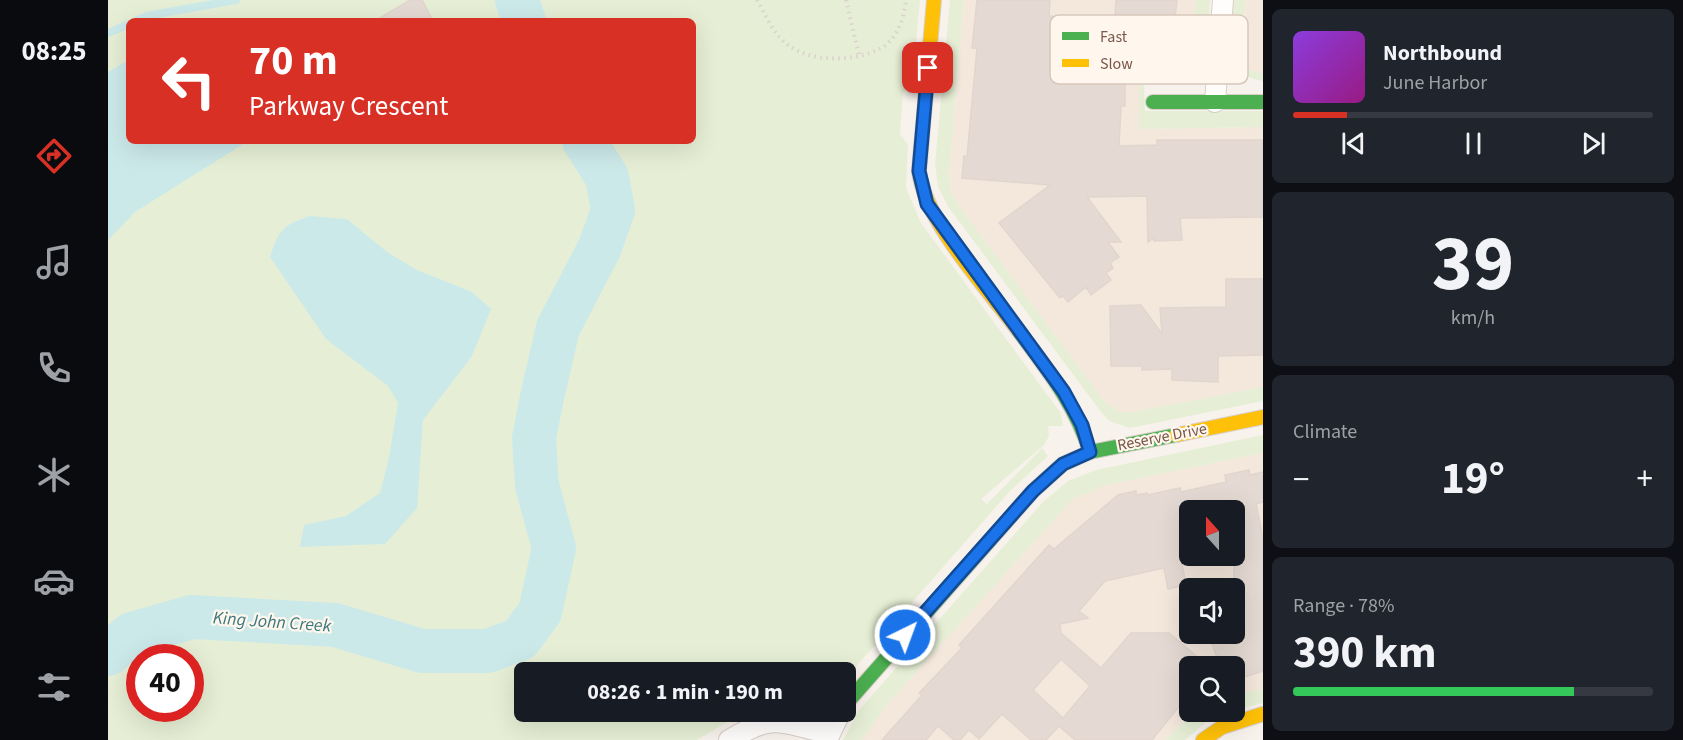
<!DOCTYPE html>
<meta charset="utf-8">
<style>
body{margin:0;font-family:"Source Sans 3",sans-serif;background:#20242c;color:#f1f3f6;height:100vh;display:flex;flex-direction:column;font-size:22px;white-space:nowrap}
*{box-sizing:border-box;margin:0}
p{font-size:20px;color:#9ea1a6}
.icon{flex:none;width:33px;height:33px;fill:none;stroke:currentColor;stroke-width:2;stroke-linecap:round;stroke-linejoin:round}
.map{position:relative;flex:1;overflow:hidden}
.drawer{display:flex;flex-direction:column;gap:9px;padding:9px;background:#0d0f14;width:420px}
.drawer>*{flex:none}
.banner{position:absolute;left:18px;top:18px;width:570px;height:126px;border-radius:9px;box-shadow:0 6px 24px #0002;background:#d93025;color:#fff;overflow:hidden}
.needle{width:39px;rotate:339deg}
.tools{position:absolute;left:1071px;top:500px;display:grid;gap:12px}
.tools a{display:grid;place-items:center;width:66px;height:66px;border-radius:9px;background:#171b24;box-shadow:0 6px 24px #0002;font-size:30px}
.speed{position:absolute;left:18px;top:644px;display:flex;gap:12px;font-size:30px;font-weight:700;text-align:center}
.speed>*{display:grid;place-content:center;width:78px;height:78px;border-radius:50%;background:#171b24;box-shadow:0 6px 24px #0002;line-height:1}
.speed .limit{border:9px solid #d22;background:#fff;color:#111}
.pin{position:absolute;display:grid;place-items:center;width:51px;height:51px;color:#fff;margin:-26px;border-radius:12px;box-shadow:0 3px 9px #0006}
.me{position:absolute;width:66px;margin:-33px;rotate:42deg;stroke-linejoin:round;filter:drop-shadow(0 0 4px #0008)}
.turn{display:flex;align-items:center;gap:21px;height:126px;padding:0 24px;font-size:27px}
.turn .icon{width:78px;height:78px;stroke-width:2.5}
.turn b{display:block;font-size:42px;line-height:51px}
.big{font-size:45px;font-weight:700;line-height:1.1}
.drawer .tile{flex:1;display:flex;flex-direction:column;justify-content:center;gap:9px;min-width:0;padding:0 21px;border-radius:9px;background:#20242c}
.drawer .dial{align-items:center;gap:0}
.dial b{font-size:78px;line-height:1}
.song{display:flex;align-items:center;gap:18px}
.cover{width:72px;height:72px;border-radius:9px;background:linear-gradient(135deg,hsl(270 70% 55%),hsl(310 70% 35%))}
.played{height:6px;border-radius:3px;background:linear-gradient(90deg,#d93025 15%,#363941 15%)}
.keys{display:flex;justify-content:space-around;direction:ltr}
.heat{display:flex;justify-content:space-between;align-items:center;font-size:33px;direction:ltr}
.charge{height:9px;border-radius:4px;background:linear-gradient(90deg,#34c759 78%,#363941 0)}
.trip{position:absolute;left:406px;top:662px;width:342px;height:60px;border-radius:9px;background:#171b24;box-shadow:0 6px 24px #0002;font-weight:700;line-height:60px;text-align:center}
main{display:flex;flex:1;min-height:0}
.menu{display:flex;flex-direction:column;width:108px;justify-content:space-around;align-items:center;background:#090b0e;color:#9ea1a6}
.menu .icon{width:42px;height:42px}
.menu .selected{color:#d93025}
.menu b{font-size:27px;color:#f1f3f6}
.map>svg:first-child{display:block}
.residential{fill:#f4e7dc;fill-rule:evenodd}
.green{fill:#e6efd5;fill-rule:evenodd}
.water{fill:#cce9ea}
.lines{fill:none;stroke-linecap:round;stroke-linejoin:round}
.stream{stroke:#cce9ea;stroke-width:8}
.river{stroke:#cce9ea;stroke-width:44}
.building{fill:#e5dad3;stroke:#e1d5ce;stroke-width:1.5;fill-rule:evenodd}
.street-casing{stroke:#d7cec8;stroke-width:22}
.fast-casing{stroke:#d8cec8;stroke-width:16}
.slow-casing{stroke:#d8cec8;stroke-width:16}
.path{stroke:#dbd1cd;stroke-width:4;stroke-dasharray:1.5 4.5;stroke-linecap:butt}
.street{stroke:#fefdfc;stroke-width:20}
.fast{stroke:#4caf50;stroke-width:14}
.slow{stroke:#ffc107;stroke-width:14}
.route-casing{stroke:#114b97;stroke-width:15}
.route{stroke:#1a73e8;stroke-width:10}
.labels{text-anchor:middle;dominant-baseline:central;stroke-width:4.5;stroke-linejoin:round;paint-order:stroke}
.street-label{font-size:16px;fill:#795749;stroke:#fff7ee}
.water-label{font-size:18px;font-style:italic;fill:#3b787f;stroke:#fff7ee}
.key{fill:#fff7ee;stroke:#d7c7bc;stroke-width:1.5}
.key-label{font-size:16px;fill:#795749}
</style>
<main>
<nav class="menu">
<b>08:25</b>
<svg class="icon selected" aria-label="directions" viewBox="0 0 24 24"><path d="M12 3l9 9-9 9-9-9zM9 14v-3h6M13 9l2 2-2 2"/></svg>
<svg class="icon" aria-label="music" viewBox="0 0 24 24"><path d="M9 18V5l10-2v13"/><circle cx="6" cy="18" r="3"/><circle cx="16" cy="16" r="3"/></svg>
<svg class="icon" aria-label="phone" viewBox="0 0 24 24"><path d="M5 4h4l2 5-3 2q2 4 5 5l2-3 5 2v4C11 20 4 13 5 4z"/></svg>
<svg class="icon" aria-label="climate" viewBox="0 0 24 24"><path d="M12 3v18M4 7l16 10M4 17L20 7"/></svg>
<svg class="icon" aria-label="car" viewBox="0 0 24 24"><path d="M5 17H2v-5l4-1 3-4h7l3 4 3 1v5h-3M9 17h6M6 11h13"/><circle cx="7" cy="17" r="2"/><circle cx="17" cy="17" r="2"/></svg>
<svg class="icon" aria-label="filters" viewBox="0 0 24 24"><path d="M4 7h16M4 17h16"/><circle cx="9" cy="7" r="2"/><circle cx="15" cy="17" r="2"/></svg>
</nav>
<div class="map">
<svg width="1155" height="740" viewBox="0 0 1155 740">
<rect width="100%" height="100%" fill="#f8f2ec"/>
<g class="residential">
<polygon points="856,0 1088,0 1080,67 1072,74 1031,76 1031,129 1155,127 1155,387 1025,412 1011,412 996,401 849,203 843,191 841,175"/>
<polygon points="1138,0 1155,0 1155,74 1139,69 1135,61 1134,52"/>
<path d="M 1155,453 L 1155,689 L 1127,694 L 1126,666 L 1082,666 L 1082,711 L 1087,711 L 1058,740 L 754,740 L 782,701 L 964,500 L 997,485 ZM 1082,510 L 1126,510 L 1126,555 L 1082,555 ZM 1082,588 L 1126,588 L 1126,633 L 1082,633 Z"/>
</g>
<g class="green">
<path d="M 0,0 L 812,0 L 804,85 L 795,93 L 792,134 L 800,145 L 798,188 L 813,223 L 952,412 L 955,426 L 940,426 L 941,436 L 936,445 L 873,499 L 879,504 L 934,448 L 940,456 L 900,493 L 738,678 L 738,672 L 417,672 L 417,711 L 637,711 L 589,740 L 0,740 ZM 21,21 L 585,21 L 585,141 L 21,141 ZM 32,657 L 82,657 L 82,708 L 32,708 Z"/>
<polygon points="842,0 856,0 841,175 843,191 849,203 996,401 1011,412 1025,412 1155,387 1155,401 1022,428 1001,421 993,412 841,208 830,187 827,164"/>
<path d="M 1088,0 L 1102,0 C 1100,26 1106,70 1074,80 C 1063,83 1048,81 1036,82 L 1037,111 L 1155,111 L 1155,127 L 1031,129 L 1031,76 L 1072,74 L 1080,67 Z"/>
<path d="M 1126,0 L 1138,0 C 1136,22 1129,48 1139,69 L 1155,74 L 1155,81 C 1109,73 1123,35 1126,0 Z"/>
<polygon points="1155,435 1155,453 997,485 964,500 782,701 754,740 735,740 751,710 935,502 960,481 988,470"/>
<polygon points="1155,689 1155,703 1127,710 1126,694"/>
<polygon points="1087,711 1124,711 1098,722 1077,740 1058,740"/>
</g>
<g class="water">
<polygon points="21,60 21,141 140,141 27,212 0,240 0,72"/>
<path d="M 202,216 L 239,219 L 279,252 L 309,270 L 364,292 L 383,309 L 364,356 L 315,420 L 309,508 L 277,544 L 192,547 L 196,525 L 238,516 L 272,493 L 281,458 L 290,403 L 280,386 L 218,339 L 162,257 C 171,229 175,225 202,216 Z"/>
</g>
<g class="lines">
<g class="stream">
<polyline points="28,21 38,16 128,0"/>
<polyline points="0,33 21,24"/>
</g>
<g class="river">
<polyline points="409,0 416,21"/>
<polyline points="0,654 24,634 84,617 227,625 314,651 380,651 412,639 432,612 446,548 429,485 426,438 434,397 450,328 492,247 505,210 499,177 476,141"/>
</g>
</g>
<g class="building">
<polygon points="302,0 314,0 325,21 267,21"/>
<polygon points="869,0 942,0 941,16 949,17 943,79 981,79 986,30 1006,31 1008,0 1069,0 1061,71 1017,67 1017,106 1013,106 1011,146 1049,145 1049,140 1155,140 1155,217 1072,218 1074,240 1046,241 1046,238 1040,242 1039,196 979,197 1013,242 1000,242 1011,257 1002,263 1005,268 998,273 1003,280 983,295 978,287 960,302 955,296 952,298 891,223 942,185 854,178 856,156 859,157 869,48 864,48"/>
<polygon points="1118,279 1155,279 1155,355 1110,356 1110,382 1064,380 1064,369 1034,370 1034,366 1003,366 1002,306 1033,305 1054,334 1052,308 1118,307"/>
<path d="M 1141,470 L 1142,475 L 1155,472 L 1155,502 L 1148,504 L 1155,538 L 1155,671 L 1136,677 L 1134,673 L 1126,675 L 1126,666 L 1112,666 L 1100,633 L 1126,633 L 1126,510 L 1082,510 L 1082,562 L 1074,564 L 1078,585 L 1060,589 L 1056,568 L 997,581 L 971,611 L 980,618 L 952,624 L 953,633 L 993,668 L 1023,633 L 1061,633 L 1100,666 L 1082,666 L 1082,693 L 1044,740 L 967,740 L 951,726 L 938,740 L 923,740 L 894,714 L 871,739 L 861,730 L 852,740 L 846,740 L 830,726 L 818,740 L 774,740 L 814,695 L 811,693 L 854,648 L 851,645 L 941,545 L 946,549 L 1010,495 L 1028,491 L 1028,495 L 1039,493 L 1040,495 L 1072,488 L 1073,492 L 1118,482 L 1117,475 ZM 953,659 L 982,686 L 955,718 L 925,690 Z"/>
</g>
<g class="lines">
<defs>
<g id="street">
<polyline points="1107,102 1115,0"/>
<path d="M 621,740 C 668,712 671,723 720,733"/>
<polyline points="719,740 733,711"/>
</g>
<g id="fast">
<polyline points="1045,102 1155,102"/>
<path d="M 910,330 C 939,369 968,405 982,452"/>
<polyline points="738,704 925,491 955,464 982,452 1068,435"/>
</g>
<g id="slow">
<path d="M 826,0 L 811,171 C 817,222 879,288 910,330"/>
<polyline points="1068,435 1155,417"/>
<polyline points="1095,740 1114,727 1155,714"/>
</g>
</defs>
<use href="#street" class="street-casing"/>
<use href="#fast" class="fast-casing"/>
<use href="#slow" class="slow-casing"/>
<g class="path">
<path d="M 649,0 C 658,16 666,35 680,45 C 704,63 748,62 773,48 C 790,39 796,17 798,0"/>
<polyline points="738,0 751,55"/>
</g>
<use href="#street" class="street"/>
<use href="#fast" class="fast"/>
<use href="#slow" class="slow"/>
</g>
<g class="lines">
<defs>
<polyline id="route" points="797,635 925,491 955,464 982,452 974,425 956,392 819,204 811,171 820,68"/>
</defs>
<use href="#route" class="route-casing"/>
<use href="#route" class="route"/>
</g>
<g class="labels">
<g class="street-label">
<text transform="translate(1054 437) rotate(-11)">Reserve Drive</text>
</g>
<g class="water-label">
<text transform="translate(164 622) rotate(4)">King John Creek</text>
</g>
</g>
<rect x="942" y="15" width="198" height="69" rx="9" class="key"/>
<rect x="954" y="32" width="27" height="8" fill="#4caf50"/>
<rect x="954" y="59" width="27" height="8" fill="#ffc107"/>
<g class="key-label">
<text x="992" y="42">Fast</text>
<text x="992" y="69">Slow</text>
</g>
</svg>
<div class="tools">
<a><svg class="needle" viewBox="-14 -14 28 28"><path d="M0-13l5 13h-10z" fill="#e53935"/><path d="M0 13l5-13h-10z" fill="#9ea1a6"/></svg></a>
<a><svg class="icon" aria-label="sound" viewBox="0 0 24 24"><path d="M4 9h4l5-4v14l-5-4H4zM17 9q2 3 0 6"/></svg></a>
<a><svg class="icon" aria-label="search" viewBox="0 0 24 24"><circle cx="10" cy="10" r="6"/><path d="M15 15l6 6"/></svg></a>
</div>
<div class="speed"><div class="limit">40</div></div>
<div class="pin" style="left:820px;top:68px;background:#d93025"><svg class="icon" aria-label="arrive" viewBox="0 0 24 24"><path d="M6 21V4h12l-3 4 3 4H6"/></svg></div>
<svg class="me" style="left:797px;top:635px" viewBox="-20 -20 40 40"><circle r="17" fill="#1a73e8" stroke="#fff" stroke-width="3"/><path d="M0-11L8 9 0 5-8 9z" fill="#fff"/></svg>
<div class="trip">08:26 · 1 min · 190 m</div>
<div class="banner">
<div class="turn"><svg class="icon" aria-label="left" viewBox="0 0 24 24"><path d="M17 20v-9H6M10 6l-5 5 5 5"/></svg><div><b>70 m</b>Parkway Crescent</div></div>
</div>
</div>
<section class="drawer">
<div class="tile">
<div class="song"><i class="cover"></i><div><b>Northbound</b><p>June Harbor</p></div></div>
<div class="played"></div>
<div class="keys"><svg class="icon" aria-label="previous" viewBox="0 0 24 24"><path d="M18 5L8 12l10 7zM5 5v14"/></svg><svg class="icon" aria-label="pause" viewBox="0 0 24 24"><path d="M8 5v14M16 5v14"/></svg><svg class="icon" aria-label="next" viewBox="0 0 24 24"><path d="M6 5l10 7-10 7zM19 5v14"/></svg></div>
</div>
<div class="tile dial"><b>39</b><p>km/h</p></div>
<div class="tile"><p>Climate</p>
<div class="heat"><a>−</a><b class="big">19°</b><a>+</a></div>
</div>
<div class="tile"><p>Range · 78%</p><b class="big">390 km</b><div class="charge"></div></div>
</section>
</main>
